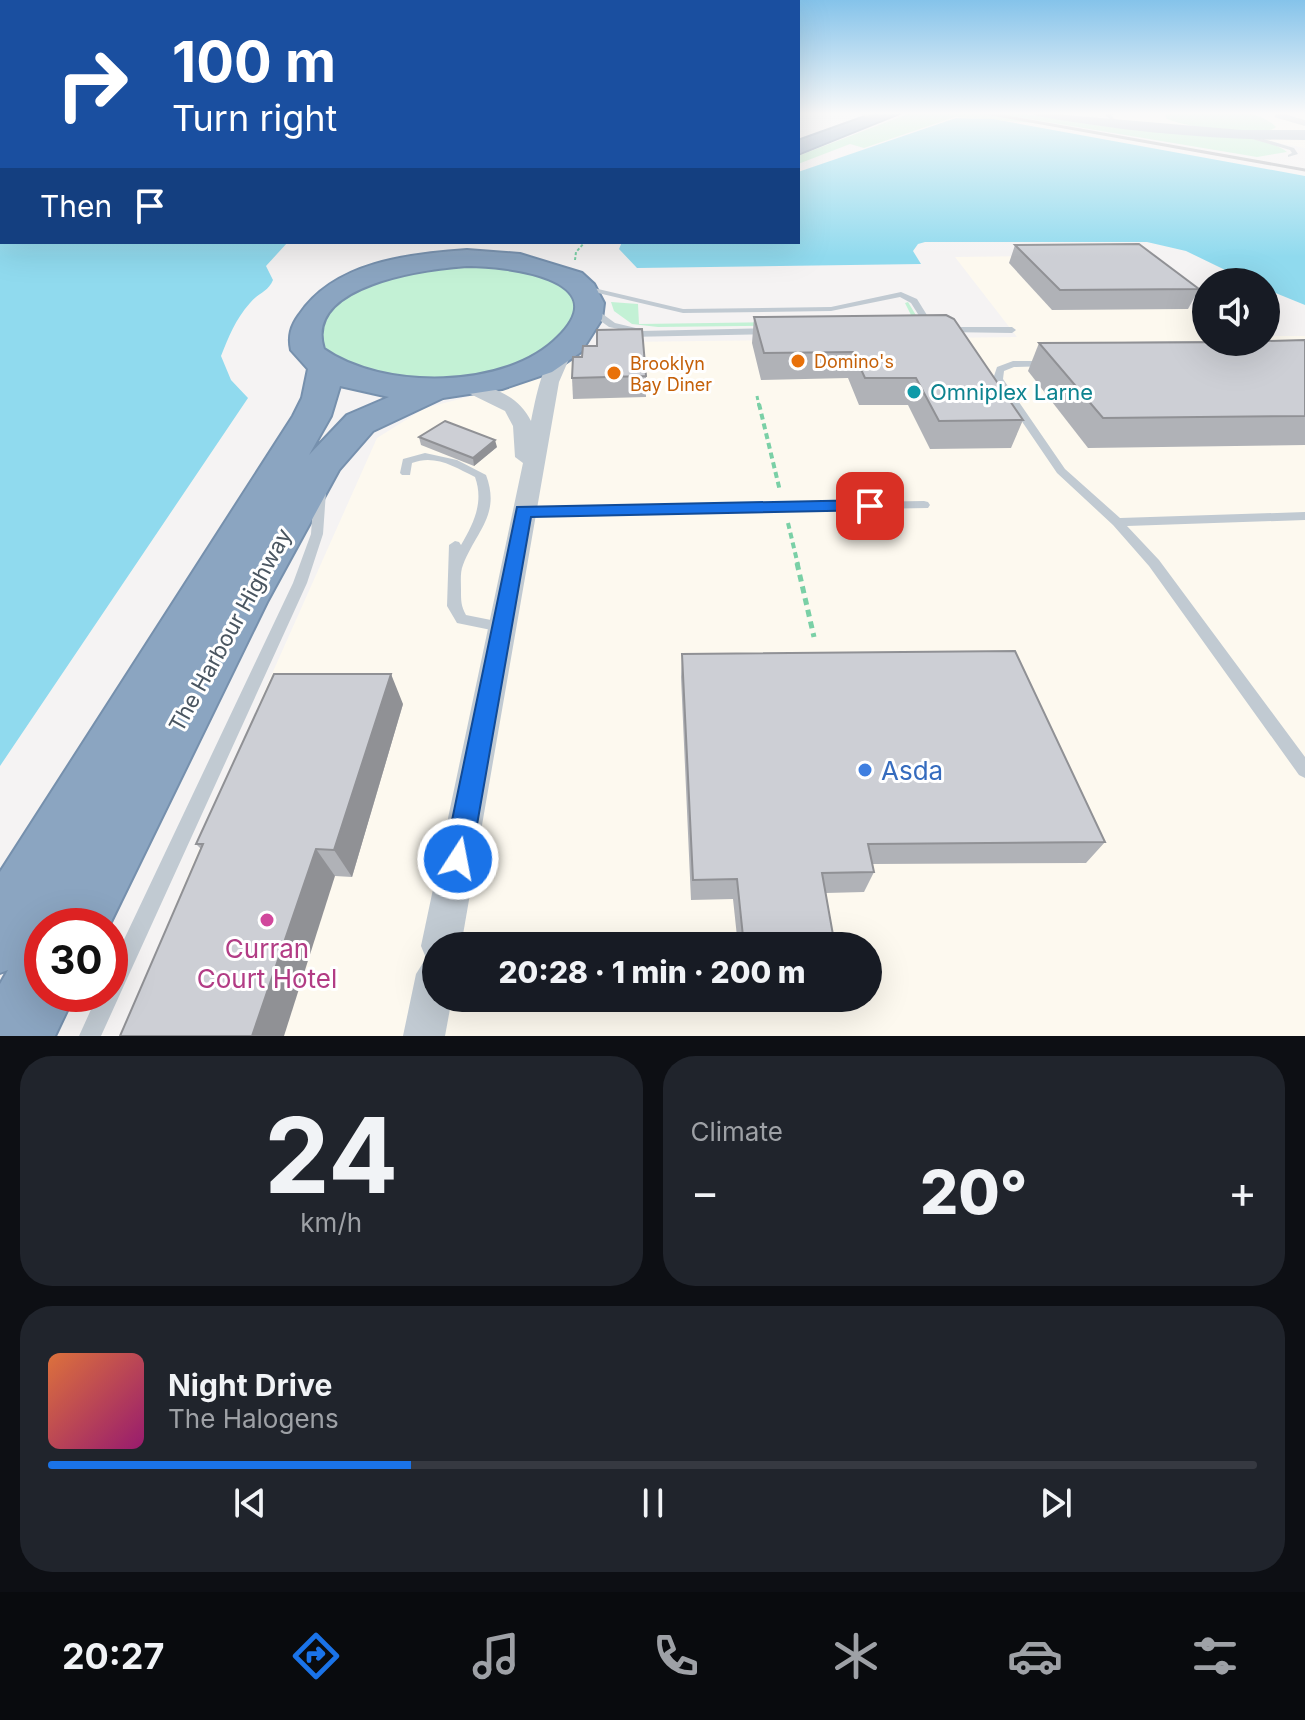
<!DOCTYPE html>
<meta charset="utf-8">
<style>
body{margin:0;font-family:Inter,sans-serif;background:#20242c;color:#f1f3f6;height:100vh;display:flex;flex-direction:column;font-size:30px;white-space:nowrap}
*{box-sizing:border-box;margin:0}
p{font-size:26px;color:#9ea1a6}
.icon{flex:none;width:44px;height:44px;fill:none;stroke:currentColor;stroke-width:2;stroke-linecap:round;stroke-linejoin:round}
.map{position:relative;height:1036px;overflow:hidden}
.side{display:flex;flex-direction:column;gap:20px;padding:20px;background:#0d0f14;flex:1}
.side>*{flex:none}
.banner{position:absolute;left:0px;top:0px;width:800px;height:244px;box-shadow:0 8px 32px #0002;background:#1a4fa0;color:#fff;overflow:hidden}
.fabs{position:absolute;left:1192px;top:268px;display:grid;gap:16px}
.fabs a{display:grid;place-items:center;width:88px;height:88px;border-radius:50%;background:#171b24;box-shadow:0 8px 32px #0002;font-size:40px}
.speed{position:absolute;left:24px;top:908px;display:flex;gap:16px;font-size:40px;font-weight:700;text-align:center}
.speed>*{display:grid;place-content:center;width:104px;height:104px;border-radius:50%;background:#171b24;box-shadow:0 8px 32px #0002;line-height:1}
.speed .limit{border:12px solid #d22;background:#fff;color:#111}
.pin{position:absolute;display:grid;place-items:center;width:68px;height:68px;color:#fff;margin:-34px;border-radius:16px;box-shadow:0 4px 12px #0006}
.me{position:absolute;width:88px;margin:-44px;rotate:11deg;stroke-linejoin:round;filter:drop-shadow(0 0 6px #0008)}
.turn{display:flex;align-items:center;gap:28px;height:168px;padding:0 40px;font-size:36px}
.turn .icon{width:104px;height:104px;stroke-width:2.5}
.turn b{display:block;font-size:56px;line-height:68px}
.then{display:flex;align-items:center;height:76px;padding:0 40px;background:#0003;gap:16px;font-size:30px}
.big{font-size:60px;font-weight:800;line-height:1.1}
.side .tile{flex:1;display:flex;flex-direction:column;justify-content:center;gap:12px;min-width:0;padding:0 28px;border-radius:32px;background:#20242c}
.side .dial{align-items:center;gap:0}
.dial b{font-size:104px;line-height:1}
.song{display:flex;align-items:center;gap:24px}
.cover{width:96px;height:96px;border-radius:12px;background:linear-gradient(135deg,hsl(20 70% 55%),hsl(320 70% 35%))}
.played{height:8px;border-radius:4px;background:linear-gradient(90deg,#1a73e8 30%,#363941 30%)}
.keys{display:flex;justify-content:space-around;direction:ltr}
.heat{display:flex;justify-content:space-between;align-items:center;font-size:44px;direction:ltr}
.side .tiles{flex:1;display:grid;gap:20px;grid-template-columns:1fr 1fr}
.tile:last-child{grid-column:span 2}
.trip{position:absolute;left:422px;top:932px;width:460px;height:80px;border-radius:40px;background:#171b24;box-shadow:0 8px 32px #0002;font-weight:800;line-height:80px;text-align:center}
.dock{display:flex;height:128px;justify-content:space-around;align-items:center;background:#090b0e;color:#9ea1a6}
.dock .icon{width:56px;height:56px}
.dock .active{color:#1a73e8}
.dock b{font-size:36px;color:#f1f3f6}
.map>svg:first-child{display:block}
.commercial{fill:#fdf9ef;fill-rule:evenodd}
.green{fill:#c3f1d5}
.water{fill:#90daee}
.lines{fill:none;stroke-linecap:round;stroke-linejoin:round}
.highway-casing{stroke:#7690ad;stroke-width:4}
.path-far3{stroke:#7ad0a6;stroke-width:2;stroke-dasharray:3 2;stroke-linecap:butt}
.path-far2{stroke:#7ad0a6;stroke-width:3;stroke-dasharray:4 3;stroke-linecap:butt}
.path-far1{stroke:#7ad0a6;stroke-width:4;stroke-dasharray:6 4;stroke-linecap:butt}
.path{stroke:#7ad0a6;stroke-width:5;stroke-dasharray:7 5;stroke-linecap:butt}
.lane{fill:#c1cad2;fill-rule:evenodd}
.street{fill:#c1cad2;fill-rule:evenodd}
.primary{fill:#b3c2d1;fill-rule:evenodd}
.highway{fill:#8ba5c1;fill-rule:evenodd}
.rail{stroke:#b5b8bd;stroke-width:3}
.wall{fill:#b0b2b7}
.shaded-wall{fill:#909195}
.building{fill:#cdcfd5;stroke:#909195;stroke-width:2}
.route{fill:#1a73e8;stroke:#114b97;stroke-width:2}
.food-dot{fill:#e8710a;stroke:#fff;stroke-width:3}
.culture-dot{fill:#0f9aa8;stroke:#fff;stroke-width:3}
.shop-dot{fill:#3f7fe0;stroke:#fff;stroke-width:3}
.hotel-dot{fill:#d1479c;stroke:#fff;stroke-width:3}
.labels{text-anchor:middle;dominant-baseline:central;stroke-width:6;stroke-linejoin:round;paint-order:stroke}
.far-food-label{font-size:18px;fill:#c56008;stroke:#fff;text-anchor:start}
.culture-label{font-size:22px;fill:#0d838f;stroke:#fff;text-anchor:start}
.street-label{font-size:22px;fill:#4a5661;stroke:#fff}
.near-shop-label{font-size:26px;fill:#366cbe;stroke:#fff;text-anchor:start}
.near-hotel-label{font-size:26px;fill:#b23c85;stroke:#fff}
</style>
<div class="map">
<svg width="1305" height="1036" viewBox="0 0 1305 1036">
<rect width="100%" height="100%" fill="#f5f3f3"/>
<g class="commercial">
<polygon points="1083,112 1305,112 1305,148 1247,137 1174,132"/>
<path d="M 1124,255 L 1206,321 L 1206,342 L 1266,342 L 1266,336 L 1305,336 L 1305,1036 L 121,1036 L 267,685 L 377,438 L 425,408 L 518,384 L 620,342 L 1017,337 L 955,257 ZM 436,946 L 868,946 L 868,998 L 436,998 Z"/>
</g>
<g class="green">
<polygon points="913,112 967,112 1048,124 955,117 864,148 850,144 798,164 798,156"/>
<path d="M 987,112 C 1030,112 1069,122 1111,127 C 1150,131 1261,130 1287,152 L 1257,157 Z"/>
<path d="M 1164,112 C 1195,112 1251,102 1276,127 C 1260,140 1187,127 1167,119 Z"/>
<path d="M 491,263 C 510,268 534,269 551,278 C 565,285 579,298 575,315 C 565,371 430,391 385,379 C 364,374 342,360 323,351 L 318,330 C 350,268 429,267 491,263 Z"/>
<polygon points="611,302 638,304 639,324 909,320 911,315 905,303 908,302 917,317 907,324 658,327 632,324 614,311"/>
</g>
<g class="water">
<polygon points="956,118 993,119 1305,176 1305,305 1266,289 1266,282 1250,282 1186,251 1147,242 925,242 918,244 913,251 921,264 637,268 619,249 622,242 798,242 798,172"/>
<path d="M 0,176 L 2,242 L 288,242 L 266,266 L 273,280 C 268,292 258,293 250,303 C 235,320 229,336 221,356 L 231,380 L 248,398 L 0,766 Z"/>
</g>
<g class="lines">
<defs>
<g id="highway">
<polygon points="879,112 902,112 798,154 798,141"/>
<path d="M 467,250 L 520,254 L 582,273 L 594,284 L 604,303 L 602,319 L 581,352 L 552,372 L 502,389 L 443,398 L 373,431 L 339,470 L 267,602 L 109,926 L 42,926 L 42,940 L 40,936 L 33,949 L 42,945 L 42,994 L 75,994 L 55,1036 L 0,1036 L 0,984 L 8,970 L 0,973 L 0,872 L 293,416 L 302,398 L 308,369 L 291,350 C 288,336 291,326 299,315 C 334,262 409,254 467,250 ZM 467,266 C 504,266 618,278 558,337 C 506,390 382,390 324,349 C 303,284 427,269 467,266 ZM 340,386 L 389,397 L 347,415 L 309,455 L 331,416 Z"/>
</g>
</defs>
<use href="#highway" class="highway-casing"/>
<polyline class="path-far3" points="575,260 576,252 585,242"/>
<polyline class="path-far2" points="757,396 759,406"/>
<g class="path-far1">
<polyline points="759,404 780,491"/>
<polyline points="788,523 798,565"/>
</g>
<polyline class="path" points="797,563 814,637"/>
<g class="lane">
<polygon points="1112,112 1118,112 1111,115 1116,121 1112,121 1105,115"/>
<polygon points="1247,134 1294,148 1298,154 1288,157 1288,155 1292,153 1290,150 1245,137"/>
<polygon points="581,285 683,309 831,307 901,292 917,299 935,328 928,330 911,303 900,297 831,311 683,313 581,289"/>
<polygon points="587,307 593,307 615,323 640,329 641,331 770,328 774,331 770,334 628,337 624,334 628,331 609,327 587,311"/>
<polygon points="948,327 1012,327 1016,330 1012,333 945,332 945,328"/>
<polygon points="1047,361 1052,364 1050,366 1014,367 1004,371 1003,379 1065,469 1120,518 1305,512 1305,520 1127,526 1159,560 1305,757 1305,778 1299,775 1149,566 1113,525 1057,473 993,379 997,367 1013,361"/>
<path d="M 425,453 L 457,460 L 486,475 C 501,515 476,531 463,565 C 460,572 461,582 461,590 C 461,601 461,606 466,615 L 506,623 L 508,627 L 506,631 L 501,632 L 457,623 L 447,606 L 449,545 L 455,541 L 459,542 L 461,545 C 474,523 484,502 475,477 C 455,467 435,454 412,463 L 410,475 L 402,475 L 400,473 L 403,459 Z"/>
<polygon points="320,488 326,492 323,534 307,583 101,1036 79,1036 98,994 110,994 110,969 293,583 311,534 314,492"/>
<polygon points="924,501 928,502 930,505 928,508 523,515 517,511 523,507"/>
</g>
<g class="street">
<polygon points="1277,112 1305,120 1305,126 1274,117"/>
<path d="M 563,347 L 572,352 L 559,382 L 461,946 L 436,946 L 436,998 L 452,998 L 445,1036 L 403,1036 L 416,974 L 426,958 L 421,946 L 523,463 L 515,457 L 513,426 L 505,411 L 454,386 L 464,380 C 491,387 518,394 531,421 C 535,403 543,352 563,347 Z"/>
</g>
<g class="primary">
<polygon points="878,112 866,117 859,113 859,112"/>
<path d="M 1030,112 L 1242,130 L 1305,130 L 1305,140 C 1215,140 1126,132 1037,116 Z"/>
</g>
<use href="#highway" class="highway"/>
<polyline class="rail" points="980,112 1305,170"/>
</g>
<g class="wall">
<polygon points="1015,245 1199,289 1188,309 1052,310 1009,263"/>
<polygon points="946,315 1023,420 1011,448 930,449 908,405 859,405 848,378 761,380 752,343 754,317"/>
<polygon points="1305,340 1305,445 1088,448 1028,371 1039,343"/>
<polygon points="646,376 646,397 573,399 572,378"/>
<polygon points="419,437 497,447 474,466 421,445"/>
<polygon points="682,654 1105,842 1086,863 872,864 874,872 864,892 826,893 835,946 738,946 733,899 691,900 681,677"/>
<polygon points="403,704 352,877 335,876 201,849 196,844"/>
</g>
<g class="shaded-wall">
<polygon points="495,440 497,447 474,466 473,458"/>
<polygon points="391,674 403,704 352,877 334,850"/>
<polygon points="316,849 335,876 284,1036 252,1036"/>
</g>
<g class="building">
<polygon points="1139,244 1199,289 1060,290 1015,245"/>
<polygon points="946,315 954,319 1023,420 939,421 916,378 865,378 853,352 764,353 754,317"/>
<polygon points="642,329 646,376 572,378 573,357 582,357 583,346 597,346 597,330"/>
<polygon points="1305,340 1305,416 1103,418 1039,343 1266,342 1266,341"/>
<polygon points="445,421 495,440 473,458 419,437"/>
<polygon points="1015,651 1105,842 868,844 874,872 822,873 835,946 744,946 737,879 693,880 682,654"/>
<polygon points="274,674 391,674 334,850 316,849 252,1036 120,1036 203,844 196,844"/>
</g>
<linearGradient id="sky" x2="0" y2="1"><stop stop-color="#85c3ea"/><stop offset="0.44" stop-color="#fafafa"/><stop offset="1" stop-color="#fafafa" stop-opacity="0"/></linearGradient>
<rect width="1305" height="257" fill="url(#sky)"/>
<polygon class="route" points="870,500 876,501 876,510 531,517 471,859 467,869 458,873 448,869 444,859 517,507"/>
<g class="food-dot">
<circle cx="798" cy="361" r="8"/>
<circle cx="614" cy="373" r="8"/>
</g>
<circle class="culture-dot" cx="914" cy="392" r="8"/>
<circle class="shop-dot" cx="865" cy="770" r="8"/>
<circle class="hotel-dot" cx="267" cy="920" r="8"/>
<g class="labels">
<g class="far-food-label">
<text x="814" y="361">Domino's</text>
<text x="630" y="363">Brooklyn<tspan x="630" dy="21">Bay Diner</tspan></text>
</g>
<g class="culture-label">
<text x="930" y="392">Omniplex Larne</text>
</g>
<g class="street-label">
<text transform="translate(230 630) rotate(-61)">The Harbour Highway</text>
</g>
<g class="near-shop-label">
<text x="881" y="770">Asda</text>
</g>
<g class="near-hotel-label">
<text x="267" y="948">Curran<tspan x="267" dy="30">Court Hotel</tspan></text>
</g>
</g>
</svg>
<div class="fabs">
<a><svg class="icon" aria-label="sound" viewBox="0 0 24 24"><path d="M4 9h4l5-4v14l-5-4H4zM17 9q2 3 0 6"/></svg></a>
</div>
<div class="speed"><div class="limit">30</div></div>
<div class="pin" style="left:870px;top:506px;background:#d93025"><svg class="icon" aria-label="arrive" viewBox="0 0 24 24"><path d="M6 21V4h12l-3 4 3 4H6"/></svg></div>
<svg class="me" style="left:458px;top:859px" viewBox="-20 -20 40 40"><circle r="17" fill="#1a73e8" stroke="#fff" stroke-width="3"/><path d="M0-11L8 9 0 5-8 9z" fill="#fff"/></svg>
<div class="trip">20:28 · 1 min · 200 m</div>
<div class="banner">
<div class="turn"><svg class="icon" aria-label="right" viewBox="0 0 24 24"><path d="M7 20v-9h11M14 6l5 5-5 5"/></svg><div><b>100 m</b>Turn right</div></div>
<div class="then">Then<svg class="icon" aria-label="arrive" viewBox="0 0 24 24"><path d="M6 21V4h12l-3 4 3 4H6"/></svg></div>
</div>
</div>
<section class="side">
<div class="tiles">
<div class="tile dial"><b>24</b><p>km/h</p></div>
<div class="tile"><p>Climate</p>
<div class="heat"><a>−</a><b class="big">20°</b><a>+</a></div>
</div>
<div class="tile">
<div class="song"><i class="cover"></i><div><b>Night Drive</b><p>The Halogens</p></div></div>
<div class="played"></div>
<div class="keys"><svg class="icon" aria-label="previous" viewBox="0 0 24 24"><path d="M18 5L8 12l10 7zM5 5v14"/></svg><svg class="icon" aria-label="pause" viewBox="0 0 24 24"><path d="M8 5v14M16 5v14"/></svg><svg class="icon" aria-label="next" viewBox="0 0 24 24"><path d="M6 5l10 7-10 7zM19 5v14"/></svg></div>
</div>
</div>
</section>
<nav class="dock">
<b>20:27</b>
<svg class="icon active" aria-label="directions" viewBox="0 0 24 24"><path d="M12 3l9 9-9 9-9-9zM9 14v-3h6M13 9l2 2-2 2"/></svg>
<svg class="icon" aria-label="music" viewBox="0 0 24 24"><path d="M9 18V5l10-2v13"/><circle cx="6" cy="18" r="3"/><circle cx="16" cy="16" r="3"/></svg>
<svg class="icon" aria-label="phone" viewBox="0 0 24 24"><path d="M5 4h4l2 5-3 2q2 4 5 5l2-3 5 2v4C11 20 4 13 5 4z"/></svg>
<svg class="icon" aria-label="climate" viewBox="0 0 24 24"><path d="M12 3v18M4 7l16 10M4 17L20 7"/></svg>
<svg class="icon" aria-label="car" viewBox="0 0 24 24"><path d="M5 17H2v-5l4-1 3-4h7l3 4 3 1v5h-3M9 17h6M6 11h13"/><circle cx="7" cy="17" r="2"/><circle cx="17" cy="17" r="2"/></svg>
<svg class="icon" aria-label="filters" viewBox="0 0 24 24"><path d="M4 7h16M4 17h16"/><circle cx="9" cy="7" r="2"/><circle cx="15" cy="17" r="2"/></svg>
</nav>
